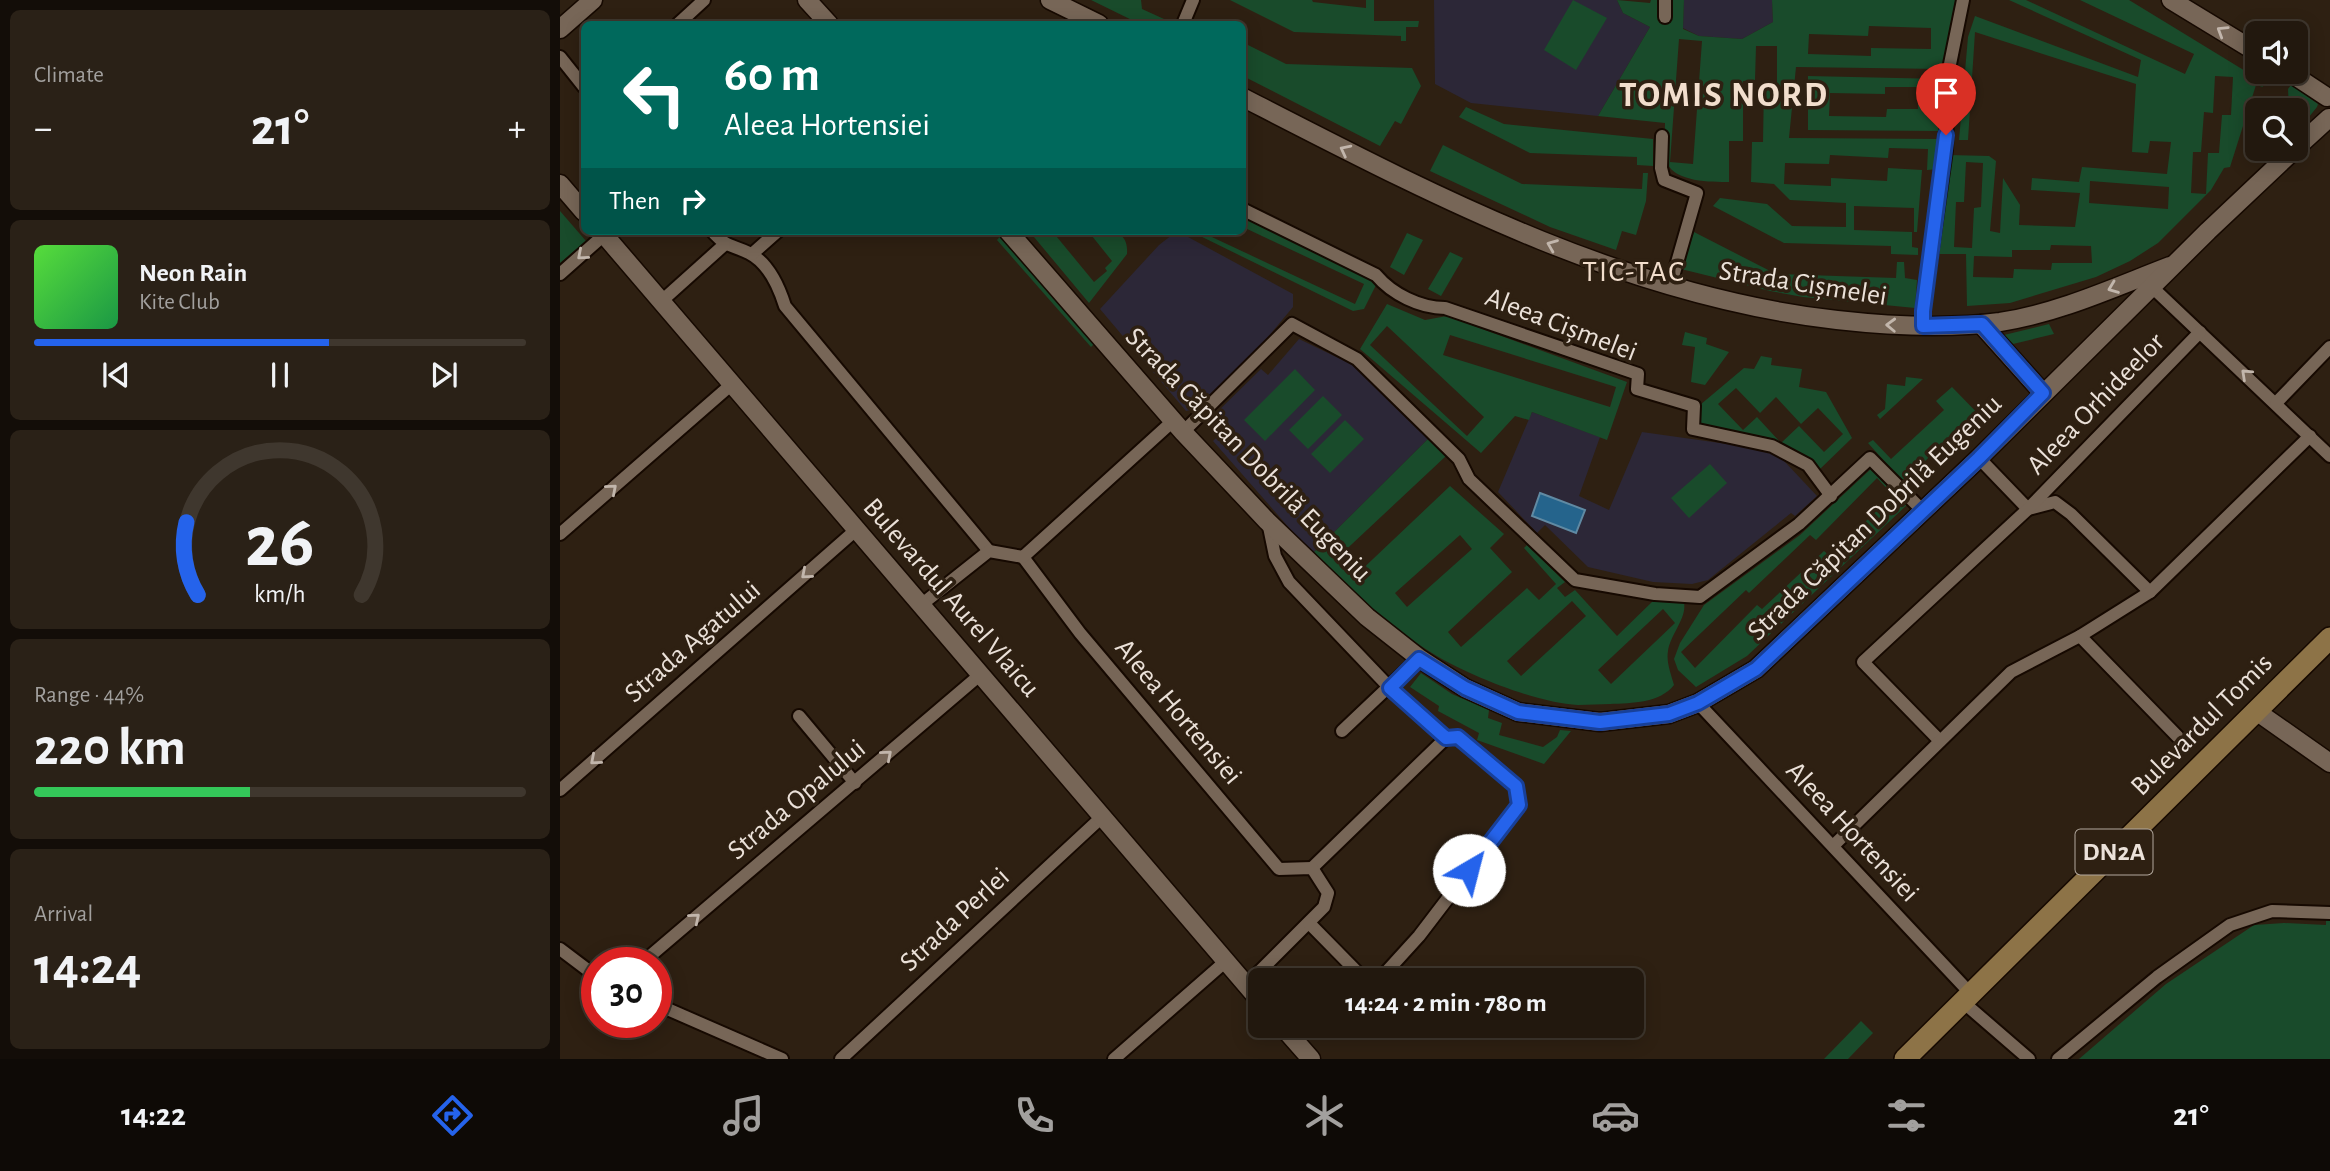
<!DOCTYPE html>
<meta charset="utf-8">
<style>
body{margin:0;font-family:"Alegreya Sans",sans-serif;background:#2a2117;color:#f1f3f6;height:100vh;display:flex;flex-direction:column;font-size:26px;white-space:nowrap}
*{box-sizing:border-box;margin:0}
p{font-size:23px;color:#a2a09e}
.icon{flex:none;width:38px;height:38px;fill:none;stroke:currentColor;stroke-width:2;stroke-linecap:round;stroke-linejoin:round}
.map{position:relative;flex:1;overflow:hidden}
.details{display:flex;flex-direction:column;gap:10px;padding:10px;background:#130d08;width:560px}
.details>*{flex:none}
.top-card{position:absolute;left:21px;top:21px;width:665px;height:214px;border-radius:10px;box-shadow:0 4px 18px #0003,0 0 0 2px #3f372e;background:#00695c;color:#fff;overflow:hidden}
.tools{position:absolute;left:1685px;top:21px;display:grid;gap:14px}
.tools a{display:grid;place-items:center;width:63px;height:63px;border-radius:10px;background:#22180e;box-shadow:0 4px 18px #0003,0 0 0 2px #3f372e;font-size:35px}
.speed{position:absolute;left:21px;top:947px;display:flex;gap:14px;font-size:35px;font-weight:700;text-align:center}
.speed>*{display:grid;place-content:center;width:91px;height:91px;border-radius:50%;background:#22180e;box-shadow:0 4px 18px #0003,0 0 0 2px #3f372e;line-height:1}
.speed .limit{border:10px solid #d22;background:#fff;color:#111}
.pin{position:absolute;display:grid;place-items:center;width:60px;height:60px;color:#fff;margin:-72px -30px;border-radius:50% 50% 50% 0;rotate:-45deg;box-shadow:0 0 7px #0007}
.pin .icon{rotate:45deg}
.me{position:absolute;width:77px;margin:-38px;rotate:37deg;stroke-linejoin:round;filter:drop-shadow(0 0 5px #0008)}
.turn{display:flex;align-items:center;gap:24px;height:147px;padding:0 28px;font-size:32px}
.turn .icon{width:91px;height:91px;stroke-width:2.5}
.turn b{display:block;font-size:49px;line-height:60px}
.then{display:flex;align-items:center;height:66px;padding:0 28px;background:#0003;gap:14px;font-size:26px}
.big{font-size:52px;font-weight:700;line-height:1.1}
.details .tile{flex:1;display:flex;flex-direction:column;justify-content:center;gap:10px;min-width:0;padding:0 24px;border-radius:10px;background:#2a2117}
.details .dial{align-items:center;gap:0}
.dial svg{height:182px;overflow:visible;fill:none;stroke:#3f372e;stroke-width:7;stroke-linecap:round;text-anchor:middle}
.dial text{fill:#f1f3f6;stroke:none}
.song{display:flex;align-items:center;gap:21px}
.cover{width:84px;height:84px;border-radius:10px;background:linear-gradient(135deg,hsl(110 70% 55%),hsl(140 70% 35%))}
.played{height:7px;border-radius:4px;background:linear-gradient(90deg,#2563eb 60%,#3f372e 60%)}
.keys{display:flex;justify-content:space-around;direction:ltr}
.heat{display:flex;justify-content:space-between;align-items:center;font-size:38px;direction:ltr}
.charge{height:10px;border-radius:5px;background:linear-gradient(90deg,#34c759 44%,#3f372e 0)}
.trip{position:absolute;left:688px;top:968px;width:396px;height:70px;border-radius:10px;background:#22180e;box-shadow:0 4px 18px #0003,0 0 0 2px #3f372e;font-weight:700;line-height:70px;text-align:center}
.tab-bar{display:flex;height:112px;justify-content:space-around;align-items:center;background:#0e0a06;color:#a2a09e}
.tab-bar .icon{width:49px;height:49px}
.tab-bar .active{color:#2563eb}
.tab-bar b{font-size:32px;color:#f1f3f6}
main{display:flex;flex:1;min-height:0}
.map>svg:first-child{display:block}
.education{fill:#2c2737}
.green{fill:#194b2b;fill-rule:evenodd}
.water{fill:#25648c;stroke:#608aa3;stroke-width:2}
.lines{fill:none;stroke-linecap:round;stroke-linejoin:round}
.street-casing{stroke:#160901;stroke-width:16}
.secondary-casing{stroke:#160901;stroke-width:21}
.primary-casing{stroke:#160901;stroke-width:24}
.street{stroke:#776657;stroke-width:12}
.secondary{stroke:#776657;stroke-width:18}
.primary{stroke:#8d7347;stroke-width:21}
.oneway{stroke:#c2b6ac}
.route-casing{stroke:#184099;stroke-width:18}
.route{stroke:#2563eb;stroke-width:12}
.labels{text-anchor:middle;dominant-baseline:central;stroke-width:7;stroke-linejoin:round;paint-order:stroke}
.shield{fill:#2e2012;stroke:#b2a79d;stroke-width:2}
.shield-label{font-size:26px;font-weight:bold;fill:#ebe1d9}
.street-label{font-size:28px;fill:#ebe1d9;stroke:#2e2012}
.neighbourhood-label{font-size:30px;letter-spacing:2px;fill:#f2decd;stroke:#2e2012}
.district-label{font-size:35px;font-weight:bold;letter-spacing:2px;fill:#f2decd;stroke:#2e2012}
</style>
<main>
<section class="details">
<div class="tile"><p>Climate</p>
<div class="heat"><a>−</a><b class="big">21°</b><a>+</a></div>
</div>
<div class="tile">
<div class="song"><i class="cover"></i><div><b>Neon Rain</b><p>Kite Club</p></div></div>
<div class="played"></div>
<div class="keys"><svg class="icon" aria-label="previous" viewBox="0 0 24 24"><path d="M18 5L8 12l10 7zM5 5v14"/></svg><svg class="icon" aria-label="pause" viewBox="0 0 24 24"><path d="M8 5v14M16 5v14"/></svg><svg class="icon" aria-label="next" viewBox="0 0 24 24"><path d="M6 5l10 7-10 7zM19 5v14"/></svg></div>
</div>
<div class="tile dial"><svg viewBox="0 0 100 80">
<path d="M14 69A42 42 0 1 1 86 69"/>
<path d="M14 69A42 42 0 0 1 9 37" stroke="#2563eb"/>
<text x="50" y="56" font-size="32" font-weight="700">26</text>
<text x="50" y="72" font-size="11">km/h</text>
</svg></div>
<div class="tile"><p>Range · 44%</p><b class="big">220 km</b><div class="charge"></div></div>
<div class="tile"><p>Arrival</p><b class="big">14:24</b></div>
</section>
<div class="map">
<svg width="1770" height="1059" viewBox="0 0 1770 1059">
<rect width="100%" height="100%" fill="#2e2012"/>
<g class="education">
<polygon points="874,0 1057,0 1063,13 1090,27 1038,116 911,103 875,84"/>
<polygon points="1124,0 1212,0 1213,22 1182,39 1139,36 1123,28"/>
<polygon points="617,231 733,294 733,307 683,367 680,365 636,409 626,411 540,309 599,245"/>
<polygon points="739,339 795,366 870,437 752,554 653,441 662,432 650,419 701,369 708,375"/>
<polygon points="972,412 1040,437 1019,496 1049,510 1082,432 1210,450 1212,448 1257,496 1235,516 1231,513 1148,580 1132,584 1093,582 1028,567 985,525 977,533 938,492"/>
</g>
<g class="green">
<polygon points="531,0 581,0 582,9 615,24 580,24"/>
<polygon points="670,0 752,0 753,2 806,8 806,0 814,0 814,21 859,21 858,27 846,27 846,41 841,41 841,36 734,32"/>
<polygon points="1013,0 1047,18 1016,70 984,50"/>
<path d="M 1057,0 L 1090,3 L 1091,0 L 1100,0 L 1099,17 L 1111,22 L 1113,0 L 1124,0 L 1123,29 L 1139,36 L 1182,39 L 1213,22 L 1212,0 L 1400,0 L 1383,69 L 1236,67 L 1229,138 L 1381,139 L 1378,169 L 1367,170 L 1368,149 L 1329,148 L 1328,158 L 1270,155 L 1269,164 L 1225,163 L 1224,184 L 1271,186 L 1271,178 L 1327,181 L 1328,168 L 1362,170 L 1357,232 L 1354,232 L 1354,208 L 1294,206 L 1294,230 L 1352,232 L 1352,247 L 1358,248 L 1358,255 L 1331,254 L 1331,246 L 1224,243 L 1153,206 L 1160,198 L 1207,204 L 1232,226 L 1286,227 L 1286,203 L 1230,200 L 1214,184 L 1191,182 L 1192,142 L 1203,142 L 1204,85 L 1217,85 L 1217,46 L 1196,46 L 1195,80 L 1183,81 L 1183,141 L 1169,141 L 1169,182 C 1151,182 1115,182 1107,163 C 1102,152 1105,135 1105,123 L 1038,116 L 1090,27 L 1063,13 ZM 1309,26 L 1371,28 L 1371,49 L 1311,48 L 1311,56 L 1248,54 L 1249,34 L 1308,36 ZM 1119,39 L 1142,41 L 1133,164 L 1110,162 Z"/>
<path d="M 1449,0 L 1466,0 L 1625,74 L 1634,54 L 1520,0 L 1569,0 L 1700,80 L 1703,87 L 1696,85 L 1670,167 L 1664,168 L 1651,190 L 1598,243 L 1570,261 L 1536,277 L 1450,303 L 1407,306 L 1406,254 L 1375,254 L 1389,155 L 1429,156 L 1436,161 L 1430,231 L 1440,233 L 1443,178 L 1460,205 L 1459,225 L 1515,227 L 1520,193 L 1471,190 L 1472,178 L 1519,182 L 1522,167 L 1607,174 L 1611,142 L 1590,141 L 1588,153 L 1572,152 L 1576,84 L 1415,32 L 1408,140 L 1399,140 L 1408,37 L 1415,16 L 1578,77 L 1581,60 ZM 1655,76 L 1673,77 L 1671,115 L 1662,115 L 1659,153 L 1648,153 L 1646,194 L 1631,193 L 1633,152 L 1641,152 L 1644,112 L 1653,113 ZM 1406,162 L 1423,163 L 1421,207 L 1414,208 L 1412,248 L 1394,247 L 1396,202 L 1404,202 ZM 1530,181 L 1609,187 L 1608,209 L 1529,203 ZM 1491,245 L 1531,246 L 1532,263 L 1492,263 L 1491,270 L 1454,269 L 1453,278 L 1413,277 L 1414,256 L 1452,257 L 1452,250 L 1490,250 Z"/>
<polygon points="682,42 726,64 852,68 861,86 841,124 835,121 820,146 683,76"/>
<path d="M 1248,76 L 1382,79 L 1380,131 L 1248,130 ZM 1325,87 L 1358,87 L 1358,109 L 1327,109 L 1326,117 L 1269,116 L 1270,93 L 1325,94 Z"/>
<polygon points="1731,85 1758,104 1757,107 1736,133 1736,110 1729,110 1728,89"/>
<polygon points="906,107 944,124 1093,139 1093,166 1077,165 1077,157 970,153 899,117"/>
<polygon points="883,145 962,184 1082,189 1083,173 1088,173 1086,201 1076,235 1062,231 1056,250 990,227 870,171"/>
<polygon points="0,211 26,241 0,263"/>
<polygon points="683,214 811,277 816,285 804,309 793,311 630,231 639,231 795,304 804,284 683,227"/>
<path d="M 469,231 L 492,231 L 534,282 L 547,271 L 545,268 L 552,261 L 528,231 C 548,231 569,228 567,254 L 529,303 Z"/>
<polygon points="1134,232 1216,274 1336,278 1337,262 1344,262 1345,278 1357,280 1355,308 1243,297 1210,291 1121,269"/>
<polygon points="443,233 537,341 531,347 437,240"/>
<polygon points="847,233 863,240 844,275 830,267"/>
<polygon points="890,252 903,258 881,296 868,289"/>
<path d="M 827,304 L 865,320 L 887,316 L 1067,382 L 1047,440 L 972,412 L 969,420 L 955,416 L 921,453 L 800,349 ZM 827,326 L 924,417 L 907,436 L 810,345 ZM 890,335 L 1056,387 L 1050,407 L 883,355 Z"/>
<polygon points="1489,324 1494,334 1453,344 1444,335"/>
<polygon points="1125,332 1147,338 1146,344 1169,352 1145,385 1131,382 1135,347 1122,345"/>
<path d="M 1201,356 L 1212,358 L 1211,365 L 1242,369 L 1239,387 L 1266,392 L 1292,438 L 1259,470 L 1249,459 L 1137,428 L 1140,405 L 1184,368 L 1194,369 ZM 1176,388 L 1200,413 L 1216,397 L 1241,424 L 1258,408 L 1283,434 L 1264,452 L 1239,426 L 1221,443 L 1197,417 L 1183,430 L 1158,404 Z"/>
<polygon points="735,369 755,390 705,441 684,420"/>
<polygon points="1346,377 1363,379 1320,419 1317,415 1325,409 1327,384 1345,386"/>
<polygon points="1392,387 1427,423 1412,440 1397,428 1344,483 1308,443 1313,440 1331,459 1384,410 1376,401"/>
<polygon points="763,396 782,415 748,449 729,430"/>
<polygon points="785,420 804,439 770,473 751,454"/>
<path d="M 870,437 L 886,456 L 776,559 L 794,577 L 890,486 L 944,534 L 930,548 L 952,572 L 888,632 L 901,647 L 967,588 L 979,600 L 996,584 L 964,548 L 967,545 L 1005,582 L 997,588 L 1005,597 L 1015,590 L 1057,636 L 1094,600 L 1119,600 L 1124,603 C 1127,618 1110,635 1108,651 C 1106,662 1111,674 1114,685 C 1100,703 1072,703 1050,704 C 1040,704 1029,705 1018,705 C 977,703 907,675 872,653 C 828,626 790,588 752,554 ZM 900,535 L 912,549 L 847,607 L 835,593 ZM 1012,601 L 1026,616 L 961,676 L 947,661 ZM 1103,609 L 1115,623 L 1051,684 L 1038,670 Z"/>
<polygon points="1150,464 1167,483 1129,518 1111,498"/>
<path d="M 1314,466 L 1349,503 L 1187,656 L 1136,687 L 1118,670 L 1114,659 L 1120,643 L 1144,605 L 1240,535 ZM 1317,478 L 1333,495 L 1270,556 L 1264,551 L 1202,609 L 1197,605 L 1135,668 L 1121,652 L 1186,590 L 1189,593 L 1250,535 L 1256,540 Z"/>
<polygon points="861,673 892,694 929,710 928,718 942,723 939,735 983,747 997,737 1000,730 1011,731 984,764 917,740 919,733 878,711 879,706 850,687"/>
<polygon points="1766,918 1770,918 1770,1059 1519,1059 1606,984 1694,925 1724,923 1766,925"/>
<polygon points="1301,1021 1313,1033 1288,1059 1264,1059"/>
</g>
<polygon class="water" points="980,493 1025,510 1016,533 972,516"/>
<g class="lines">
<defs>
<g id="street">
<polyline points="1105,17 1105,0"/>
<polyline points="118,24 144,0"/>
<polyline points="623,24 633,0"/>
<polyline points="0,57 24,87"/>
<polyline points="1102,136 1101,168 1104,180 1137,193 1110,287"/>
<path d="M 682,209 L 816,275 C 832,294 860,308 885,308 L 1078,374 L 1077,389 L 1134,406 L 1133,429 L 1212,446 L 1248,465 L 1271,496"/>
<path d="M 152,231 C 167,248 170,244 189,253 C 209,263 219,287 225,306 L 429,551"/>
<polyline points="192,254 218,231"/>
<polyline points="0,274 44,235"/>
<polyline points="1592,287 1770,456"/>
<polyline points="105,298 164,245"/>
<polyline points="1363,326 1363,311 1386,150 1388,74 1403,0"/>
<polyline points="1716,403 1770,347"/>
<polyline points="623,432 732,324 797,359 899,459 909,479 1015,580 1095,594 1140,597 1239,524 1310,458 1363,511"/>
<polyline points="1419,458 1468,509 1495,502 1511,514 1590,592"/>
<polyline points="708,522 715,556 729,582 830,688 886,738 752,868"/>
<polyline points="0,534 172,384"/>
<polyline points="463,557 520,633 719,869 752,868 768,893 764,907 694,977"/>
<polyline points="366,601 429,551 463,557 613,421"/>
<polyline points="1520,636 1618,737"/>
<polyline points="1138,703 1411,994"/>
<polyline points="239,716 295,783"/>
<polyline points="782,731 859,658"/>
<polyline points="1380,741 1303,662 1468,509 1640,332"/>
<polyline points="0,790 297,529"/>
<polyline points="1273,846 1451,672 1520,636 1590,592 1750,436"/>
<polyline points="749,923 805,980"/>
<polyline points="0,949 37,977"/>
<polyline points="83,962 421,674"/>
<polyline points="819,980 859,936 959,805 956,787 898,737 886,738"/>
<polyline points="1403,1002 1469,1059"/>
<polyline points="96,1004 222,1059"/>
<polyline points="281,1059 543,816"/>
<polyline points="554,1059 666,961"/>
<polyline points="1498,1059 1597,977 1670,925 1712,911 1770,913"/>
</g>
<g id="secondary">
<polyline points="247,0 269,24"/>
<polyline points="490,0 539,24"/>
<polyline points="1611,0 1698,53"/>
<polyline points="0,29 33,0"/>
<polyline points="1729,72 1767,97"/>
<path d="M 682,97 C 871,194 1063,296 1277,320 C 1330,326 1386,329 1440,322 C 1499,313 1555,287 1610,266"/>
<polyline points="1736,148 1769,118"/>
<polyline points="0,184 24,212"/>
<polyline points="41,231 700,1001"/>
<polyline points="448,231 623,432 707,521 807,617 859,658 905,688 958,712 1040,722 1109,714 1138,703 1196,669 1419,458 1648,231 1735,149"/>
<polyline points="1421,324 1483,393"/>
<polyline points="1696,711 1770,763"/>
<polyline points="722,1026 751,1059"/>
</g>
<polyline id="primary" points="1345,1059 1770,638"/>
</defs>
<use href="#street" class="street-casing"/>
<use href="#secondary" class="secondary-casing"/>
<use href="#primary" class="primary-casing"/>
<use href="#street" class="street"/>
<use href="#secondary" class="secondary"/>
<use href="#primary" class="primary"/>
</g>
<defs><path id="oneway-chevron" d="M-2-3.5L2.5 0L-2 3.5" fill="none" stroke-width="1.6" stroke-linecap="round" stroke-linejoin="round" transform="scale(1.75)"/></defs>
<g class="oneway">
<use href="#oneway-chevron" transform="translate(1662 31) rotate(-148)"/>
<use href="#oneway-chevron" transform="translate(785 150) rotate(-153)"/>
<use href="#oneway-chevron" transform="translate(992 245) rotate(-158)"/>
<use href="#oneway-chevron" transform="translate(22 255) rotate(139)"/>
<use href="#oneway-chevron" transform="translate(1553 288) rotate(159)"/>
<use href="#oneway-chevron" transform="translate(1331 325) rotate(-178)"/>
<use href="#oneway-chevron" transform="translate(1686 374) rotate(-137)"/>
<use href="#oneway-chevron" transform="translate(52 489) rotate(-41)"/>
<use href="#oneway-chevron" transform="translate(246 574) rotate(139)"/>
<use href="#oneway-chevron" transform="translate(327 755) rotate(-41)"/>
<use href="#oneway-chevron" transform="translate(35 760) rotate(139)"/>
<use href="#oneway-chevron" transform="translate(135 918) rotate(-40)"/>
</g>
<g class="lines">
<defs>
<polyline id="route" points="909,870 959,805 956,786 898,737 886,738 830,688 859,659 905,688 958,712 1040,722 1109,714 1138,703 1196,669 1419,458 1483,393 1422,324 1363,326 1363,311 1386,135"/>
</defs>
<use href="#route" class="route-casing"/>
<use href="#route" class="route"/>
</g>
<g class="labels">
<rect class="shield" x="1515.5" y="829.5" width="77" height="45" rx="5"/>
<g class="shield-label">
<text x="1554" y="852">DN2A</text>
</g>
<g class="street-label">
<text transform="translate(1243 284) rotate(9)">Strada Cișmelei</text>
<text transform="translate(1001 325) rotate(21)">Aleea Cișmelei</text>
<text transform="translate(1536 404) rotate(-46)">Aleea Orhideelor</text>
<text transform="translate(688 455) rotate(46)">Strada Căpitan Dobrilă Eugeniu</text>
<text transform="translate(1315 518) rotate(-44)">Strada Căpitan Dobrilă Eugeniu</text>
<text transform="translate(391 598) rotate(49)">Bulevardul Aurel Vlaicu</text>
<text transform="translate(133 642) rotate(-41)">Strada Agatului</text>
<text transform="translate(618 712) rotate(50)">Aleea Hortensiei</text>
<text transform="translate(1642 725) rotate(-45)">Bulevardul Tomis</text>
<text transform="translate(237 800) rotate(-40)">Strada Opalului</text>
<text transform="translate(1292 832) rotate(47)">Aleea Hortensiei</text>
<text transform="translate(395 920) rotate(-43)">Strada Perlei</text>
</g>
<g class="neighbourhood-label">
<text x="1074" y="272">TIC-TAC</text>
</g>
<g class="district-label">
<text x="1164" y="95">TOMIS NORD</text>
</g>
</g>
</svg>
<div class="tools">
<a><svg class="icon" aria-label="sound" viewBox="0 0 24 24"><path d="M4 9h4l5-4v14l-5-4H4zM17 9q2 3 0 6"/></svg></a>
<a><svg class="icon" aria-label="search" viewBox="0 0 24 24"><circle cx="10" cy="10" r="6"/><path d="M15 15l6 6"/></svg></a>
</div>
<div class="speed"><div class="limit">30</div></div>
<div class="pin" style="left:1386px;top:135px;background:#d93025"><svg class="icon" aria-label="arrive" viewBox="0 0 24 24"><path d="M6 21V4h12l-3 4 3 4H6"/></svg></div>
<svg class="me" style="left:909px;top:870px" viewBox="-20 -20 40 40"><circle r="19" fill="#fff"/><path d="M0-13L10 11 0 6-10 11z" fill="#2563eb"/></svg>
<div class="trip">14:24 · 2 min · 780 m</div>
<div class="top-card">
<div class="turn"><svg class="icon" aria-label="left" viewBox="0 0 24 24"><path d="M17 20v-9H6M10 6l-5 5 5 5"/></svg><div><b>60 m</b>Aleea Hortensiei</div></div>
<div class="then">Then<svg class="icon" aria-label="right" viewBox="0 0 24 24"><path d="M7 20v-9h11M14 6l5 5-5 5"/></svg></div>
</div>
</div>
</main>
<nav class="tab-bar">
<b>14:22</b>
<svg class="icon active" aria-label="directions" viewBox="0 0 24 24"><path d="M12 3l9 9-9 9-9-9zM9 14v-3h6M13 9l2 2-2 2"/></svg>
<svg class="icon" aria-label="music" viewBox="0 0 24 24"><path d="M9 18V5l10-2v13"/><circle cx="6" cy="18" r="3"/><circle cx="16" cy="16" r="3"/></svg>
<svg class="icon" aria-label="phone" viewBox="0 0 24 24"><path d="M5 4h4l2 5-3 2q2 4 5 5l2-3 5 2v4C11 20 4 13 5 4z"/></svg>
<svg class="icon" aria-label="climate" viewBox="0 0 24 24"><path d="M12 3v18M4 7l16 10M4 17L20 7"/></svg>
<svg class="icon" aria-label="car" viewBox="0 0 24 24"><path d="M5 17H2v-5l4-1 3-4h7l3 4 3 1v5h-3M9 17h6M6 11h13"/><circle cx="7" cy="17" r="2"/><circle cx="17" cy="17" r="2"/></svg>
<svg class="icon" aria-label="filters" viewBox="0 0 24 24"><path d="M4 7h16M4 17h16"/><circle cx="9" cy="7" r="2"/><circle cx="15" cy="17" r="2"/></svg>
<b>21°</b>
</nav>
